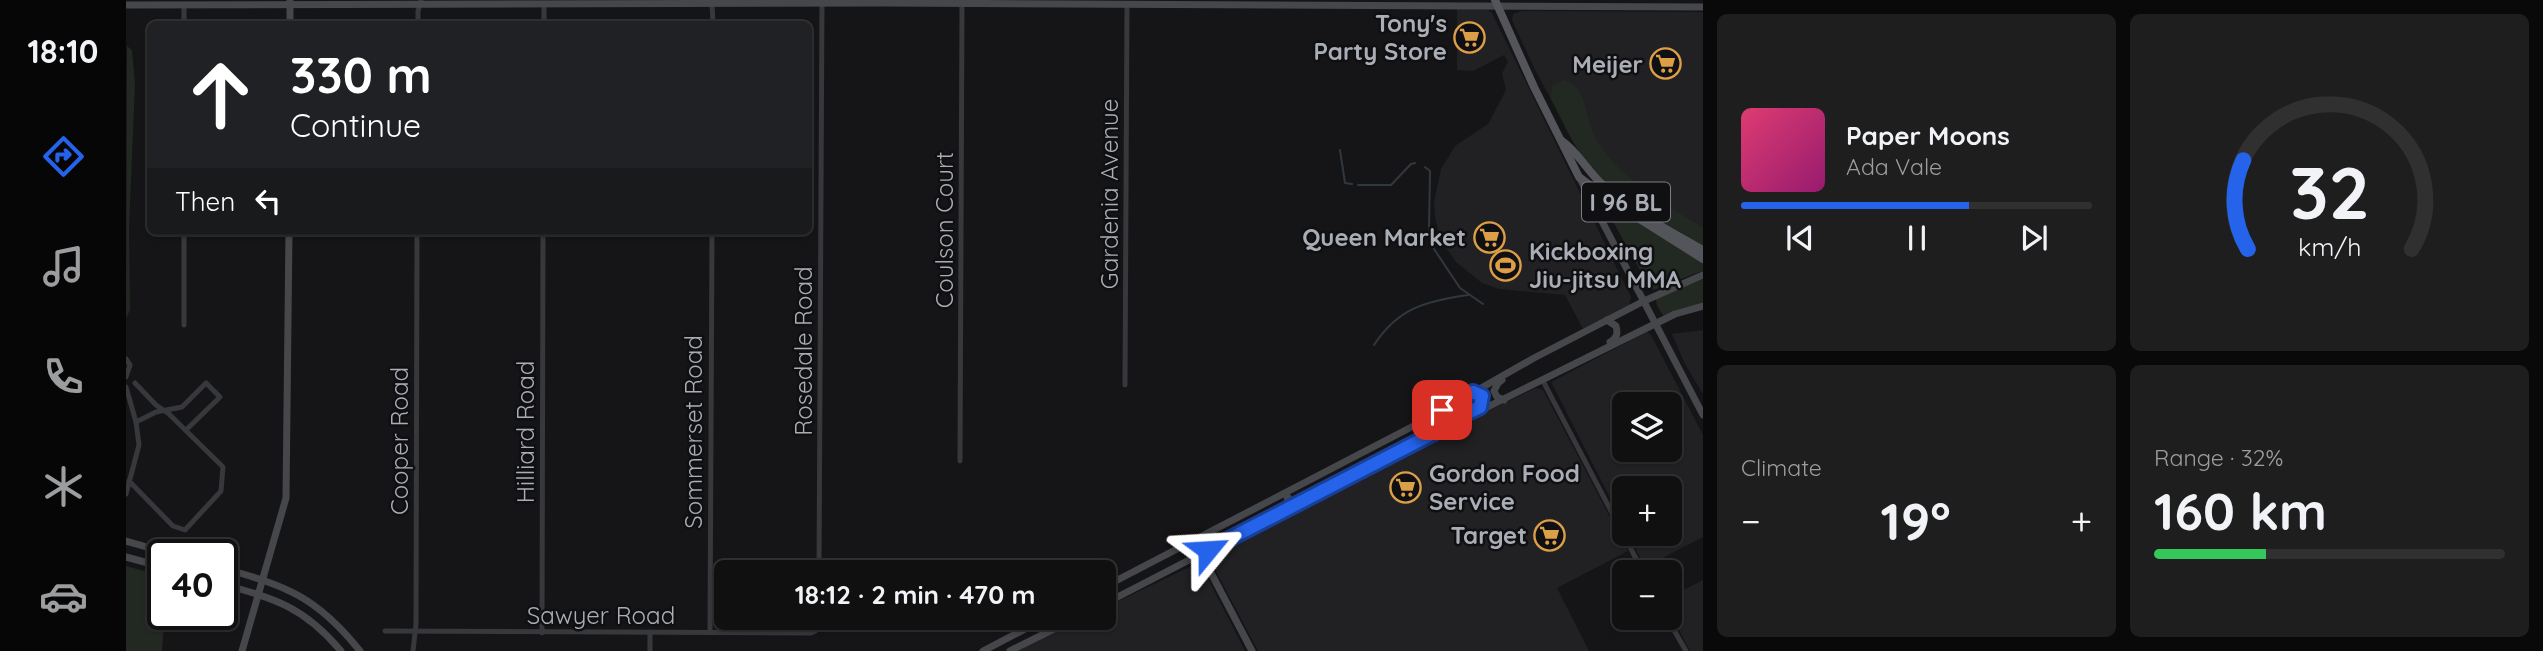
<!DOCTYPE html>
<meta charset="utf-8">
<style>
body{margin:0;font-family:Quicksand,sans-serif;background:#1e1e1f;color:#f1f3f6;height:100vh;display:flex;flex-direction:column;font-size:26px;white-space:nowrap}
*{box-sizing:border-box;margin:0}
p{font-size:23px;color:#9c9d9f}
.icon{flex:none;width:38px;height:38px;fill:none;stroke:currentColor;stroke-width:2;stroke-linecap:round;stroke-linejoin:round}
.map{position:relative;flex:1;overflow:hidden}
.sheet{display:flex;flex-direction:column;gap:14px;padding:14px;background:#090909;width:840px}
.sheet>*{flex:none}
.guide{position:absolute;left:21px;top:21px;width:665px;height:214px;border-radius:10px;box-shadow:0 2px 5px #0004,0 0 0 2px #303031;background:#202124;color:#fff;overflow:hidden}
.fabs{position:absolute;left:1486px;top:392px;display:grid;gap:14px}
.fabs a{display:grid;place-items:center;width:70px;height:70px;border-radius:10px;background:#101011;box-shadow:0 2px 5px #0004,0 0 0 2px #303031;font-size:35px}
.speed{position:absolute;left:21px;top:539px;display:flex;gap:14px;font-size:35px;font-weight:700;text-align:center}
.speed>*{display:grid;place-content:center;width:91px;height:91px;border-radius:50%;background:#101011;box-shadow:0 2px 5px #0004,0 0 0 2px #303031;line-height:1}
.speed .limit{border:4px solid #111;border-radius:10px;background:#fff;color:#111}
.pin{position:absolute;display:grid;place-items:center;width:60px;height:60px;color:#fff;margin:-30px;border-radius:14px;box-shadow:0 4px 10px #0006}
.me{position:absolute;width:77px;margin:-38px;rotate:63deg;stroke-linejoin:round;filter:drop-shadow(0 0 5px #0008)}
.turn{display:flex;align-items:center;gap:24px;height:147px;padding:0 28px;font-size:32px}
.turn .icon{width:91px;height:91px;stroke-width:2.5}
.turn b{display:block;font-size:49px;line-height:60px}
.then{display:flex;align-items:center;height:66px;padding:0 28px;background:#0003;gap:14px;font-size:26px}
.big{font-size:52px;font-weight:700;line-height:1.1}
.sheet .widget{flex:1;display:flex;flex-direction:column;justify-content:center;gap:10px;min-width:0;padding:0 24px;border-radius:10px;background:#1e1e1f}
.sheet .dial{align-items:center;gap:0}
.dial svg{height:182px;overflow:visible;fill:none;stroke:#303031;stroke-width:7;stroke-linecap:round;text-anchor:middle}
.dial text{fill:#f1f3f6;stroke:none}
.song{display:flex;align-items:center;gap:21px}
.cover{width:84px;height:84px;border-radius:10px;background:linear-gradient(135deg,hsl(340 70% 55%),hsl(320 70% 35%))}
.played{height:7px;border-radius:4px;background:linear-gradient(90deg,#2563eb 65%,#303031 65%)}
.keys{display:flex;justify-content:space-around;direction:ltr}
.heat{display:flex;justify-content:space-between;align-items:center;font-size:38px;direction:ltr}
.charge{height:10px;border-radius:5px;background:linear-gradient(90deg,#34c759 32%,#303031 0)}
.sheet .tiles{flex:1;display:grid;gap:14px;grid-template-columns:repeat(2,1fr)}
.trip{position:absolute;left:588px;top:560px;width:402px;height:70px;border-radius:10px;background:#101011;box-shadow:0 2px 5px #0004,0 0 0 2px #303031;font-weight:700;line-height:70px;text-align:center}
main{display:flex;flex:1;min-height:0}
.dock{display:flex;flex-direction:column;width:126px;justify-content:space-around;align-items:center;background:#060607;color:#9c9d9f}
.dock .icon{width:49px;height:49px}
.dock .active{color:#2563eb}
.dock b{font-size:32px;color:#f1f3f6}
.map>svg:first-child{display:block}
.built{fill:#212124;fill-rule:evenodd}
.green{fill:#222822}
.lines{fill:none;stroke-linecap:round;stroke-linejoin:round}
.stream{stroke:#30383e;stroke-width:2}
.street{stroke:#37383b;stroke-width:5}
.secondary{stroke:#45474b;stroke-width:7}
.primary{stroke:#53555a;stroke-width:8}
.route-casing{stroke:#184099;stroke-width:18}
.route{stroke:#2563eb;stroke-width:12}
.labels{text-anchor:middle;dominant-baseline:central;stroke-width:5;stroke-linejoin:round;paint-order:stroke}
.shield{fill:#101012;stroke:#7b7e84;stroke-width:2}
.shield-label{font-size:23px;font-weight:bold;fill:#a9adb5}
.poi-label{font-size:24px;font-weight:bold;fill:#a9adb5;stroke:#101012;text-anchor:end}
.street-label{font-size:24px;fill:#a9adb5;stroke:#101012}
</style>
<main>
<nav class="dock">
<b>18:10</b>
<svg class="icon active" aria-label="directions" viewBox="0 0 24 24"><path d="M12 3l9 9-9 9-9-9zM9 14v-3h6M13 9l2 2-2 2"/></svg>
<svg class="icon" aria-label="music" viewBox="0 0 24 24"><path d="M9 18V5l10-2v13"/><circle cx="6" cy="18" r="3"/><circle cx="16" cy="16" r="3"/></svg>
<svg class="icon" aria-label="phone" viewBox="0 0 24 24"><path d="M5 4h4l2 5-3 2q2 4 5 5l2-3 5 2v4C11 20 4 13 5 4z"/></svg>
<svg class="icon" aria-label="climate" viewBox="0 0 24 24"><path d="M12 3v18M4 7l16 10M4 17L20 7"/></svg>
<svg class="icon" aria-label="car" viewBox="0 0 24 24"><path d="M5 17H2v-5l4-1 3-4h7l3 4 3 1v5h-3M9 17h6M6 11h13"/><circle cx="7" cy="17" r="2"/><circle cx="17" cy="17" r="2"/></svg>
</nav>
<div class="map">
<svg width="1577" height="651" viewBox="0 0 1577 651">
<rect width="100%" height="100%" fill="#151517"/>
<g class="built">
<polygon points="1331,9 1362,10 1366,13 1505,297 1503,306 1457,329 1439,295 1373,289 1356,283 1330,262 1314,239 1309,217 1308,202 1315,169 1329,146 1362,124 1380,90 1376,73 1382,62 1378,55 1347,71 1331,70"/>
<polygon points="1396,11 1577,12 1577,246 1489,190 1452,148 1409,70 1386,20 1387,14"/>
<polygon points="1577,330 1577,394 1559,364 1546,334"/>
<path d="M 1521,332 L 1525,335 L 1577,435 L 1577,537 L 1519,567 L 1502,534 L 1544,534 L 1544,488 L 1498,488 L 1498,525 L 1425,382 ZM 1498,404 L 1544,404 L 1544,450 L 1498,450 Z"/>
<polygon points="1410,388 1417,390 1502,551 1431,588 1463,651 1132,651 1084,560 1085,552 1309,436"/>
<polygon points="1070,564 1076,567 1119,651 892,651 959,618 978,618 978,608"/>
<polygon points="1577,580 1577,651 1564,651 1544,613 1544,597"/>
</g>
<g class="green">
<polygon points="1,46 6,50 9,84 3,227 4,310 0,318"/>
<path d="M 1438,80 C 1462,85 1459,121 1470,139 C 1494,180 1538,202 1577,228 L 1577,246 C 1541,223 1498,203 1469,172 C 1449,151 1437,122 1424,97 L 1427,85 Z"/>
<path d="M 1483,204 L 1577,263 L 1577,271 C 1564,274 1534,290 1525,290 L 1479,207 Z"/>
<path d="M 1577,279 L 1577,303 L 1538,316 C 1534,312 1529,303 1530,298 Z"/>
<polygon points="0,566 37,576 37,614 39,614 36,651 0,651"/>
</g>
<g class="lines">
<g class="stream">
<polyline points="1214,150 1219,183 1226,184"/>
<polyline points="1299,167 1304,171 1303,230 1308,249 1334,288 1357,304"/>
<polyline points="1232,185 1265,185 1285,164 1289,163"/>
<path d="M 1248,345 C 1272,308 1300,301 1342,295"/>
</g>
<g class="street">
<polyline points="586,3 587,24"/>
<polyline points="58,24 58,4"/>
<polyline points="292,24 292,11 295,0"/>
<polyline points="418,24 418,4"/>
<polyline points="58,325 58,231"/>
<polyline points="0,359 4,365 0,377"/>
<polyline points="1417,381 1517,572"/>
<polyline points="999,385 1001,4"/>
<polyline points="0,387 10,422 13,445 0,494"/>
<polyline points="10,422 30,412 56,407 80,383 94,397 60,430"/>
<polyline points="834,461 836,2"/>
<polyline points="3,481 47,526 59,530 95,491 97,467 43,414 30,405 9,383"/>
<polyline points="693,572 696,3"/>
<polyline points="1541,618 1560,651"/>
<polyline points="259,631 685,633 691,630 693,618"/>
<polyline points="584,632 586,231"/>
<polyline points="416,633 417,231"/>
<polyline points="287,651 290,624 291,231"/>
<polyline points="524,651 524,632"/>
</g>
<g class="secondary">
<polyline points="164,1 164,24"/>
<polyline points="0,5 756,3 1577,7"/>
<polyline points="1454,179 1577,415"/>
<path d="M 1481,320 L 1490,326 C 1492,334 1491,338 1484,342"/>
<polyline points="1376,380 1372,383 1368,391 1371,397 1378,400"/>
<polyline points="1347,410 1354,407 1356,396 1347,392"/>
<path d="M 1297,439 C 1293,425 1311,419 1321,412"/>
<polyline points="1151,510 1161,503 1162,497 1158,494"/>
<polyline points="0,541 49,555"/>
<polyline points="1075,554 1126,651"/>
<polyline points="0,557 37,567"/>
<path d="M 96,568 C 161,586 191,597 234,651"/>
<path d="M 96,584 C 150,599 178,607 215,651"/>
<polyline points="978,587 1299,420 1408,358 1518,301 1577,275"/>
<polyline points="978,604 1297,439 1549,314 1577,306"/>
<polyline points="925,630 925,623 931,618"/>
<polyline points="116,651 160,498 163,231"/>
<polyline points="857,651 920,618"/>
<polyline points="884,651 950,618"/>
</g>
<g class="primary">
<polyline points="1369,0 1408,87 1453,177 1482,199 1577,259"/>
<path d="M 1436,141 C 1453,153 1461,171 1477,185 C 1504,210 1545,232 1577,250"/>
</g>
</g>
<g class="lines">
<defs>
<polyline id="route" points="1082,550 1308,433 1314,426 1354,407 1356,396 1347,392 1316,410"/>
</defs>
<use href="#route" class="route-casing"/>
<use href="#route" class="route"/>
</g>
<defs>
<symbol id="supermarket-ring" viewBox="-11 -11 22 22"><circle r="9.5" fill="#101012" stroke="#dc9f48" stroke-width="1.5"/><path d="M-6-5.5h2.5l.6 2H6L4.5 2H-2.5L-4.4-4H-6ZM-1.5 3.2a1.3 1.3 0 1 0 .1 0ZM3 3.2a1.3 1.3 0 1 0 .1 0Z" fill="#dc9f48"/></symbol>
<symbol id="stadium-ring" viewBox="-11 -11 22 22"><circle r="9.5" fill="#101012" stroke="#dc9f48" stroke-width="1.5"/><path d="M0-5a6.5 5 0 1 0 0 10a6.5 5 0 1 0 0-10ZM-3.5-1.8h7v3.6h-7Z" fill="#dc9f48"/></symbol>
</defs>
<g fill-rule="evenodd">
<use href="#supermarket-ring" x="1326" y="20" width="35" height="35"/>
<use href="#supermarket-ring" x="1522" y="46" width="35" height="35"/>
<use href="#supermarket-ring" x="1346" y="220" width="35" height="35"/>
<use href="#stadium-ring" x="1362" y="248" width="35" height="35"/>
<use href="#supermarket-ring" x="1262" y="470" width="35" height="35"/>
<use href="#supermarket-ring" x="1406" y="518" width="35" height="35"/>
</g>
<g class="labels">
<rect class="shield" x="1456" y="182.5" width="88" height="39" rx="5"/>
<g class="shield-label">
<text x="1500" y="202">I 96 BL</text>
</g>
<g class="poi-label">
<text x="1321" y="23">Tony's<tspan x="1321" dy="28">Party Store</tspan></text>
<text x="1517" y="64">Meijer</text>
<text x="1340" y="237">Queen Market</text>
<text x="1403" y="251" text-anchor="start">Kickboxing<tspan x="1403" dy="28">Jiu-jitsu MMA</tspan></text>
<text x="1303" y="473" text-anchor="start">Gordon Food<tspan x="1303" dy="28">Service</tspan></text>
<text x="1401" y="535">Target</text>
</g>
<g class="street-label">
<text transform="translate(983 194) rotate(-90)">Gardenia Avenue</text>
<text transform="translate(818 230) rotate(-90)">Coulson Court</text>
<text transform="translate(677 351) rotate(-90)">Rosedale Road</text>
<text transform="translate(399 432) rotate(-90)">Hilliard Road</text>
<text transform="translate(567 432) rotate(-90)">Sommerset Road</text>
<text transform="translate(273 441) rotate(-90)">Cooper Road</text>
<text x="475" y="615">Sawyer Road</text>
</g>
</g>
</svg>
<div class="fabs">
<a><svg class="icon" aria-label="layers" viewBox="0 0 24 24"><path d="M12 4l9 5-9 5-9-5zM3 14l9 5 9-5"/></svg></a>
<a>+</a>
<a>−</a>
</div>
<div class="speed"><div class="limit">40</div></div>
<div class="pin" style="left:1316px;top:410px;background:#d93025"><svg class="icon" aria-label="arrive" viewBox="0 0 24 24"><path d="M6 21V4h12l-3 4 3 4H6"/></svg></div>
<svg class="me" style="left:1082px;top:550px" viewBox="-20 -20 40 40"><path d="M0-17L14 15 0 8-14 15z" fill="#2563eb" stroke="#fff" stroke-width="4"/></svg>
<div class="trip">18:12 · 2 min · 470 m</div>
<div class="guide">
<div class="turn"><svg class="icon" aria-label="ahead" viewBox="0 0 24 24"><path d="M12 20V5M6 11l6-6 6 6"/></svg><div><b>330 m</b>Continue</div></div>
<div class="then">Then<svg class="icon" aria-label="left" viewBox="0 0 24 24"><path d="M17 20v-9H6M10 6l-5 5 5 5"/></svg></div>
</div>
</div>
<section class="sheet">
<div class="tiles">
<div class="widget">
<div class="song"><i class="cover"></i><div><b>Paper Moons</b><p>Ada Vale</p></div></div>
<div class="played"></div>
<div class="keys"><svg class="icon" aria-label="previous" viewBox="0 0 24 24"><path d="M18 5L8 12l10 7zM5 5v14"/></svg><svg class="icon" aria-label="pause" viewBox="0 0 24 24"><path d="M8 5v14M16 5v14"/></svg><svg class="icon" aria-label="next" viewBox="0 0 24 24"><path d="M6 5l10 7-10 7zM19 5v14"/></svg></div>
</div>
<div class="widget dial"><svg viewBox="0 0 100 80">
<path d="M14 69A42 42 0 1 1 86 69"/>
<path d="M14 69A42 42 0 0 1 12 30" stroke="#2563eb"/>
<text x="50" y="56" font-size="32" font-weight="700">32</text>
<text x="50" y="72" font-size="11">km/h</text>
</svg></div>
<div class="widget"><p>Climate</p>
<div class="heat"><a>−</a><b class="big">19°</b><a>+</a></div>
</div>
<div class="widget"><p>Range · 32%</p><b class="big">160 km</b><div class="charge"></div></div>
</div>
</section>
</main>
